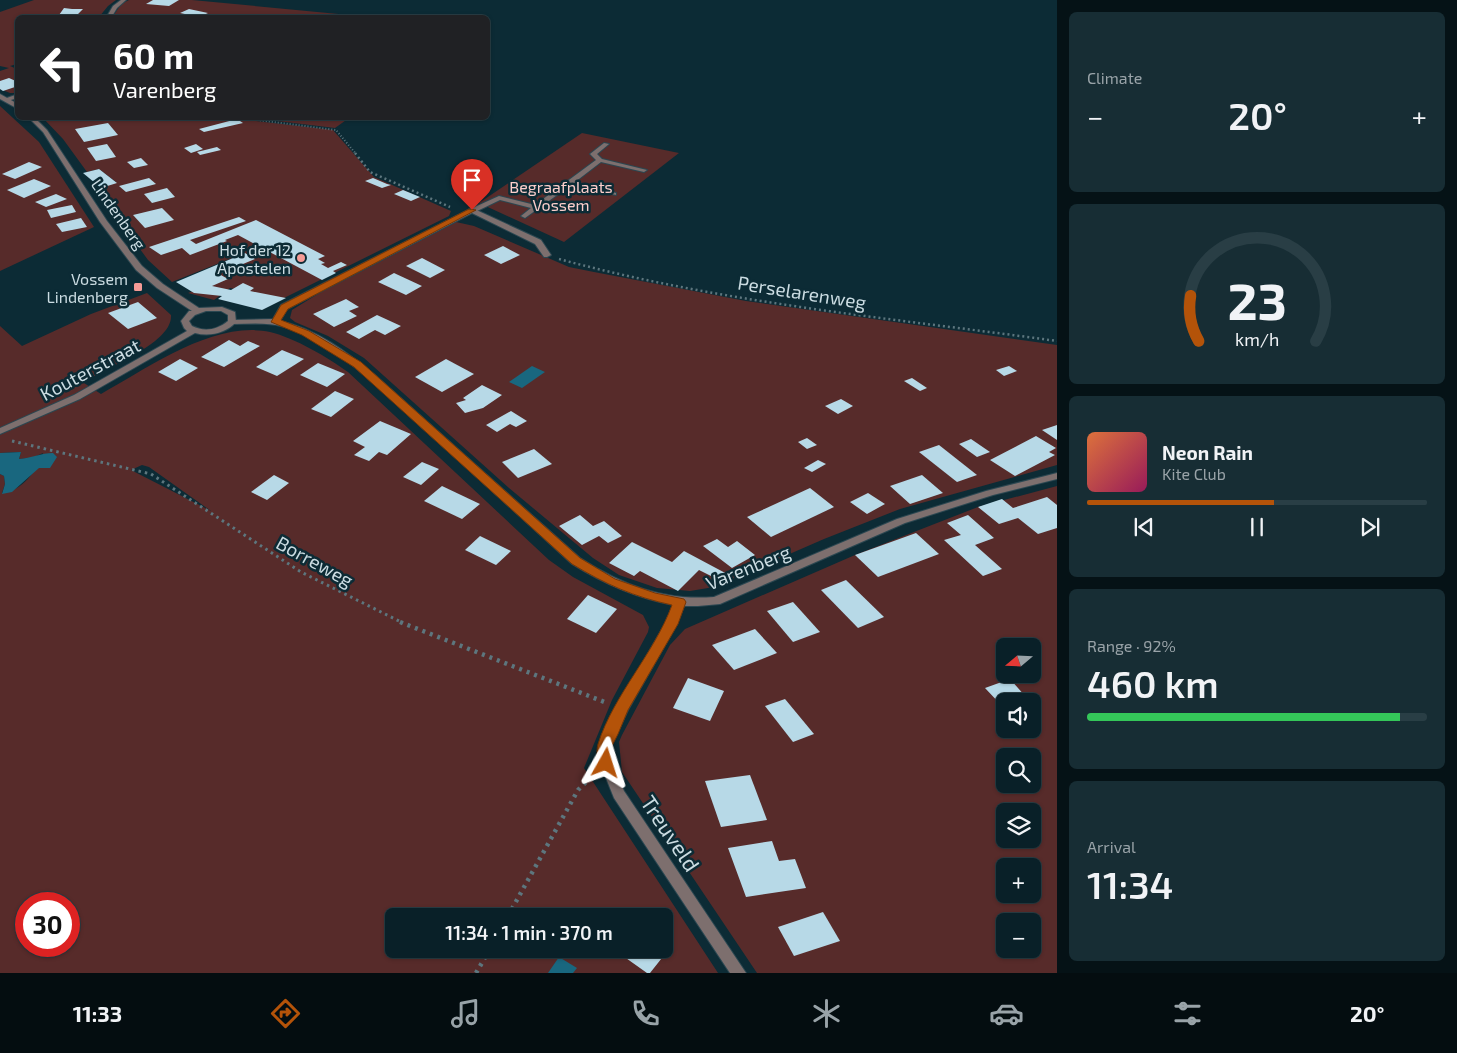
<!DOCTYPE html>
<meta charset="utf-8">
<style>
body{margin:0;font-family:"Exo 2",sans-serif;background:#172d34;color:#f1f3f6;height:100vh;display:flex;flex-direction:column;font-size:19px;white-space:nowrap}
*{box-sizing:border-box;margin:0}
p{font-size:16px;color:#99a3a8}
.icon{flex:none;width:28px;height:28px;fill:none;stroke:currentColor;stroke-width:2;stroke-linecap:round;stroke-linejoin:round}
.map{position:relative;flex:1;overflow:hidden}
.drawer{display:flex;flex-direction:column;gap:12px;padding:12px;background:#051216;width:400px}
.drawer>*{flex:none}
.banner{position:absolute;left:15px;top:15px;width:475px;height:105px;border-radius:8px;box-shadow:0 1px 4px #0004,0 0 0 1px #293e45;background:#202124;color:#fff;overflow:hidden}
.needle{width:32px;rotate:251deg}
.tools{position:absolute;left:996px;top:638px;display:grid;gap:10px}
.tools a{display:grid;place-items:center;width:45px;height:45px;border-radius:8px;background:#092028;box-shadow:0 1px 4px #0004,0 0 0 1px #293e45;font-size:25px}
.speed{position:absolute;left:15px;top:892px;display:flex;gap:10px;font-size:25px;font-weight:700;text-align:center}
.speed>*{display:grid;place-content:center;width:65px;height:65px;border-radius:50%;background:#092028;box-shadow:0 1px 4px #0004,0 0 0 1px #293e45;line-height:1}
.speed .limit{border:8px solid #d22;background:#fff;color:#111}
.pin{position:absolute;display:grid;place-items:center;width:42px;height:42px;color:#fff;margin:-51px -21px;border-radius:50% 50% 50% 0;rotate:-45deg;box-shadow:0 0 5px #0007}
.pin .icon{rotate:45deg}
.me{position:absolute;width:55px;margin:-28px;rotate:6deg;stroke-linejoin:round;filter:drop-shadow(0 0 4px #0008)}
.turn{display:flex;align-items:center;gap:18px;height:105px;padding:0 15px;font-size:22px}
.turn .icon{width:65px;height:65px;stroke-width:2.5}
.turn b{display:block;font-size:35px;line-height:42px}
.big{font-size:38px;font-weight:600;line-height:1.1}
.drawer .card{flex:1;display:flex;flex-direction:column;justify-content:center;gap:8px;min-width:0;padding:0 18px;border-radius:8px;background:#172d34}
.drawer .dial{align-items:center;gap:0}
.dial svg{height:130px;overflow:visible;fill:none;stroke:#293e45;stroke-width:7;stroke-linecap:round;text-anchor:middle}
.dial text{fill:#f1f3f6;stroke:none}
.song{display:flex;align-items:center;gap:15px}
.cover{width:60px;height:60px;border-radius:8px;background:linear-gradient(135deg,hsl(20 70% 55%),hsl(330 70% 35%))}
.played{height:5px;border-radius:2px;background:linear-gradient(90deg,#b45309 55%,#293e45 55%)}
.keys{display:flex;justify-content:space-around;direction:ltr}
.heat{display:flex;justify-content:space-between;align-items:center;font-size:28px;direction:ltr}
.charge{height:8px;border-radius:4px;background:linear-gradient(90deg,#34c759 92%,#293e45 0)}
.trip{position:absolute;left:385px;top:908px;width:288px;height:50px;border-radius:8px;background:#092028;box-shadow:0 1px 4px #0004,0 0 0 1px #293e45;font-weight:600;line-height:50px;text-align:center}
.dock{display:flex;height:80px;justify-content:space-around;align-items:center;background:#040d10;color:#99a3a8}
.dock .icon{width:35px;height:35px}
.dock .active{color:#b45309}
.dock b{font-size:22px;color:#f1f3f6}
main{display:flex;flex:1;min-height:0}
.map>svg:first-child{display:block}
.green{fill:#572b2a;fill-rule:evenodd}
.water{fill:#19677f}
.building{fill:#b7d9e7}
.lines{fill:none;stroke-linecap:round;stroke-linejoin:round}
.service-casing{stroke:#2b4751;stroke-width:2}
.minor-casing{stroke:#2b4751;stroke-width:2}
.tertiary-casing{stroke:#2b4751;stroke-width:2}
.path-far3{stroke:#5d767e;stroke-width:2;stroke-dasharray:1 2;stroke-linecap:butt}
.path-far2{stroke:#5d767e;stroke-width:2.5;stroke-dasharray:2 3;stroke-linecap:butt}
.path-far1{stroke:#5d767e;stroke-width:3;stroke-dasharray:2.5 4;stroke-linecap:butt}
.path{stroke:#5d767e;stroke-width:4.5;stroke-dasharray:3 5;stroke-linecap:butt}
.service{fill:#7d6f6e;fill-rule:evenodd}
.minor{fill:#7d6f6e;fill-rule:evenodd}
.tertiary{fill:#7d6f6e;fill-rule:evenodd}
.route{fill:#b45309;stroke:#753606}
.poi-dot{fill:#f59b96;stroke:#0c2b35;stroke-width:2}
.labels{text-anchor:middle;dominant-baseline:central;stroke-width:5;stroke-linejoin:round;paint-order:stroke}
.far-park-label{font-size:16px;fill:#fccecb;stroke:#0c2b35}
.far-street-label{font-size:16px;fill:#cbdce2;stroke:#0c2b35}
.far-poi-label{font-size:16px;fill:#cbdce2;stroke:#0c2b35;text-anchor:end}
.street-label{font-size:19px;fill:#cbdce2;stroke:#0c2b35}
.near-street-label{font-size:22px;fill:#cbdce2;stroke:#0c2b35}
</style>
<main>
<div class="map">
<svg width="1057" height="973" viewBox="0 0 1057 973">
<rect width="100%" height="100%" fill="#0c2b35"/>
<g class="green">
<polygon points="34,0 116,0 108,6 99,17 18,18 17,64 10,66 17,69 17,93 10,93 0,89 0,71 9,68 0,66 0,12"/>
<polygon points="129,0 192,0 370,17 112,18 121,4"/>
<polygon points="0,106 39,142 94,227 0,271"/>
<polygon points="43,118 230,118 333,130 374,177 451,211 449,216 282,299 230,288 214,300 188,293 223,279 216,274 251,259 242,254 172,282 148,260 96,189 116,182 99,169 87,172 63,139"/>
<polygon points="251,118 349,118 335,128"/>
<polygon points="582,133 679,153 564,242 479,203"/>
<polygon points="456,222 474,226 569,267 594,272 746,301 1057,345 1057,465 900,509 824,539 714,587 690,591 657,588 619,575 593,558 509,488 364,358 328,336 295,322 290,318 292,310 321,292"/>
<path d="M 147,293 L 171,315 C 173,344 104,367 84,383 L 101,394 C 148,368 214,320 270,332 C 295,338 327,357 348,372 L 549,560 L 573,577 L 643,615 L 649,627 L 648,632 L 612,700 L 584,768 L 718,973 L 0,973 L 0,474 L 4,476 L 5,484 L 2,493 C 22,491 37,471 43,453 L 32,458 L 19,459 L 21,452 L 0,453 L 0,326 L 22,346 L 91,314 ZM 142,465 L 149,467 L 211,511 L 131,470 ZM 26,904 L 69,904 L 69,946 L 26,946 ZM 394,916 L 664,916 L 664,949 L 394,949 Z"/>
<path d="M 1057,486 L 1057,973 L 757,973 L 622,772 L 619,742 L 622,735 L 670,645 L 685,629 L 855,555 L 978,507 ZM 1005,646 L 1032,646 L 1032,674 L 1005,674 ZM 1005,701 L 1032,701 L 1032,729 L 1005,729 ZM 1005,756 L 1032,756 L 1032,784 L 1005,784 ZM 1005,811 L 1032,811 L 1032,839 L 1005,839 ZM 1005,866 L 1032,866 L 1032,894 L 1005,894 ZM 1005,921 L 1032,921 L 1032,949 L 1005,949 Z"/>
</g>
<g class="water">
<polygon points="532,366 545,372 522,388 509,382"/>
<path d="M 21,452 L 19,459 C 31,458 41,453 53,453 L 57,457 L 50,468 L 39,468 L 12,492 L 2,494 L 5,484 L 4,476 L 0,474 L 0,453 Z"/>
<polygon points="559,957 577,968 573,973 548,973"/>
</g>
<g class="building">
<polygon points="153,0 179,0 169,6 146,4"/>
<polygon points="64,8 72,9 83,9 78,14 59,15"/>
<polygon points="189,9 208,13 199,17 180,13"/>
<polygon points="9,78 18,82 18,86 3,91 0,89 0,81"/>
<polygon points="237,119 243,123 204,132 199,129"/>
<polygon points="108,123 118,135 84,142 75,129"/>
<polygon points="107,144 116,157 96,161 87,148"/>
<polygon points="196,144 203,149 191,153 184,148"/>
<polygon points="217,147 221,150 200,155 197,152"/>
<polygon points="141,158 148,165 134,168 127,162"/>
<polygon points="29,162 42,167 15,179 2,174"/>
<polygon points="99,169 117,183 101,188 83,173"/>
<polygon points="149,178 156,184 126,192 119,186"/>
<polygon points="373,178 387,184 391,185 382,188 365,181"/>
<polygon points="34,179 51,186 24,198 7,190"/>
<polygon points="167,188 175,197 152,203 144,194"/>
<polygon points="403,190 420,197 411,201 394,194"/>
<polygon points="56,194 67,199 46,207 35,202"/>
<polygon points="72,205 76,212 51,218 47,210"/>
<polygon points="162,208 174,220 145,228 133,215"/>
<polygon points="239,217 246,221 190,240 196,244 256,220 325,256 318,259 325,263 321,264 328,268 341,262 347,265 333,271 336,273 322,280 238,235 225,240 227,241 190,255 182,248 161,255 149,247"/>
<polygon points="81,218 87,227 62,232 56,224"/>
<polygon points="503,246 520,255 501,264 484,255"/>
<polygon points="245,253 255,259 219,274 228,279 212,286 231,290 243,283 254,288 250,291 286,298 262,310 218,299 222,296 194,293 176,282"/>
<polygon points="422,258 445,270 430,278 406,266"/>
<polygon points="394,273 422,286 406,295 378,282"/>
<polygon points="346,299 359,307 349,311 357,316 334,327 313,314"/>
<polygon points="138,302 157,318 128,329 108,313"/>
<polygon points="377,315 401,326 385,335 375,330 359,339 346,332"/>
<polygon points="229,340 240,346 248,341 260,346 224,367 201,357"/>
<polygon points="282,350 304,359 277,376 256,367"/>
<polygon points="180,359 198,368 176,381 158,372"/>
<polygon points="446,359 474,374 442,392 415,377"/>
<polygon points="318,363 345,374 327,387 300,375"/>
<polygon points="1009,366 1017,371 1004,376 996,370"/>
<polygon points="912,378 927,388 920,391 904,381"/>
<polygon points="482,385 502,395 483,408 465,413 456,403 466,400 463,398"/>
<polygon points="335,391 354,399 331,417 311,409"/>
<polygon points="841,399 853,406 838,414 825,406"/>
<polygon points="511,411 527,421 516,427 510,424 497,432 486,425"/>
<polygon points="380,421 411,434 387,455 379,452 369,461 354,455 365,447 353,441"/>
<polygon points="1057,425 1057,440 1042,430"/>
<polygon points="1036,436 1056,448 1049,452 1055,455 1015,476 990,460"/>
<polygon points="807,438 817,445 807,449 798,442"/>
<polygon points="971,439 990,452 977,457 959,444"/>
<polygon points="939,445 977,475 957,482 919,452"/>
<polygon points="534,449 552,464 518,478 502,462"/>
<polygon points="818,460 826,464 812,472 804,468"/>
<polygon points="422,462 439,469 421,485 403,477"/>
<polygon points="274,475 289,483 267,500 251,492"/>
<polygon points="922,475 943,493 910,504 890,486"/>
<polygon points="442,486 480,504 462,519 424,501"/>
<polygon points="810,488 834,507 771,537 747,517"/>
<polygon points="868,493 885,504 867,514 850,502"/>
<polygon points="1047,497 1057,505 1057,528 1038,534 1018,518 999,524 978,507 1002,499 1013,508"/>
<polygon points="580,515 593,526 604,521 622,536 608,543 599,536 582,545 559,526"/>
<polygon points="968,515 994,538 975,545 1002,569 983,576 944,540 961,535 947,523"/>
<polygon points="916,533 939,554 878,577 855,555"/>
<polygon points="480,536 511,551 496,565 465,550"/>
<polygon points="717,539 728,547 737,541 755,555 732,568 703,546"/>
<polygon points="632,542 672,562 684,551 729,575 723,582 699,570 678,591 640,571 634,576 609,563"/>
<polygon points="846,580 884,617 858,628 821,590"/>
<polygon points="588,595 617,609 596,633 567,619"/>
<polygon points="793,602 820,632 793,642 767,611"/>
<polygon points="755,629 777,653 734,670 712,645"/>
<polygon points="688,678 724,691 710,721 673,708"/>
<polygon points="1010,679 1026,697 1014,701 1005,701 1005,705 1002,706 985,688"/>
<polygon points="785,699 814,734 793,742 765,706"/>
<polygon points="750,775 767,820 721,827 705,781"/>
<polygon points="772,841 779,861 795,859 806,888 746,897 728,848"/>
<polygon points="823,912 840,941 794,956 778,927"/>
<polygon points="664,938 673,944 650,973 647,973 616,951 618,949 664,949"/>
</g>
<g class="lines">
<defs>
<polygon id="service" points="604,143 609,144 597,154 602,159 647,170 644,172 601,162 575,182 616,193 616,195 571,185 525,218 521,216 531,208 500,200 475,212 468,210 499,196 535,205 596,160 590,154"/>
<g id="minor">
<polygon points="121,0 126,0 117,8 111,18 106,18 113,6"/>
<polygon points="18,94 18,98 7,101 4,99"/>
<path d="M 472,208 L 541,240 L 551,255 L 547,257 L 544,257 L 535,244 L 472,213 L 287,309 L 280,321 C 317,329 348,353 376,376 L 580,558 C 622,585 664,601 714,597 L 897,519 L 986,491 L 1057,473 L 1057,479 L 993,495 L 905,523 L 720,604 L 698,606 L 684,606 L 677,624 L 628,710 L 611,746 L 612,763 L 624,791 L 746,973 L 730,973 L 614,798 L 600,763 L 599,746 L 616,709 L 665,624 L 673,605 C 636,598 604,584 572,564 C 524,520 476,476 428,433 C 388,397 337,342 285,327 C 267,322 250,324 232,324 L 228,322 L 232,320 L 273,319 L 281,305 Z"/>
</g>
<g id="tertiary">
<polygon points="0,94 18,104 18,109 0,99"/>
<path d="M 29,118 L 35,118 L 47,130 L 107,221 L 142,266 L 163,284 L 199,308 L 222,307 L 235,312 L 236,322 C 226,333 210,337 195,333 L 80,399 L 0,434 L 0,428 L 74,395 L 187,331 L 184,328 L 181,321 L 189,311 L 192,311 L 157,288 L 136,270 L 100,222 L 43,132 ZM 206,311 L 221,311 L 228,315 L 228,321 C 217,330 204,332 192,326 L 189,321 L 195,315 Z"/>
</g>
</defs>
<use href="#service" class="service-casing"/>
<use href="#minor" class="minor-casing"/>
<use href="#tertiary" class="tertiary-casing"/>
<polyline class="path-far3" points="242,118 336,130 356,154"/>
<g class="path-far2">
<polyline points="355,153 370,172 450,207"/>
<path d="M 559,259 C 721,303 891,318 1057,341"/>
</g>
<polyline class="path-far1" points="12,441 151,474 301,572 403,623"/>
<g class="path">
<polyline points="400,622 607,703"/>
<polyline points="508,916 578,790 594,774"/>
<polyline points="476,973 490,949"/>
</g>
<use href="#service" class="service"/>
<use href="#minor" class="minor"/>
<use href="#tertiary" class="tertiary"/>
</g>
<path class="route" d="M 469,209 L 476,210 L 288,309 L 281,320 L 309,331 L 361,362 L 580,558 L 615,579 L 655,593 L 684,599 L 686,602 L 678,624 L 628,710 L 618,734 L 612,746 L 613,763 L 611,767 L 600,767 C 597,761 596,751 598,744 C 614,694 654,654 672,605 C 634,597 605,584 572,564 L 354,367 L 302,335 L 271,322 L 281,305 Z"/>
<g class="poi-dot">
<circle cx="301" cy="258" r="5"/>
<rect x="133" y="282" width="10" height="10" rx="2.5"/>
</g>
<g class="labels">
<g class="far-park-label">
<text x="561" y="186">Begraafplaats<tspan x="561" dy="18">Vossem</tspan></text>
</g>
<g class="far-street-label">
<text transform="translate(119 214) rotate(55)">Lindenberg</text>
</g>
<g class="far-poi-label">
<text x="291" y="249">Hof der 12<tspan x="291" dy="18">Apostelen</tspan></text>
<text x="128" y="278">Vossem<tspan x="128" dy="18">Lindenberg</tspan></text>
</g>
<g class="street-label">
<text transform="translate(802 292) rotate(9)">Perselarenweg</text>
<text transform="translate(90 369) rotate(-28)">Kouterstraat</text>
<text transform="translate(315 561) rotate(29)">Borreweg</text>
<text transform="translate(748 567) rotate(-22)">Varenberg</text>
</g>
<g class="near-street-label">
<text transform="translate(671 833) rotate(56)">Treuveld</text>
</g>
</g>
</svg>
<div class="tools">
<a><svg class="needle" viewBox="-14 -14 28 28"><path d="M0-13l5 13h-10z" fill="#e53935"/><path d="M0 13l5-13h-10z" fill="#99a3a8"/></svg></a>
<a><svg class="icon" aria-label="sound" viewBox="0 0 24 24"><path d="M4 9h4l5-4v14l-5-4H4zM17 9q2 3 0 6"/></svg></a>
<a><svg class="icon" aria-label="search" viewBox="0 0 24 24"><circle cx="10" cy="10" r="6"/><path d="M15 15l6 6"/></svg></a>
<a><svg class="icon" aria-label="layers" viewBox="0 0 24 24"><path d="M12 4l9 5-9 5-9-5zM3 14l9 5 9-5"/></svg></a>
<a>+</a>
<a>−</a>
</div>
<div class="speed"><div class="limit">30</div></div>
<div class="pin" style="left:472px;top:210px;background:#d93025"><svg class="icon" aria-label="arrive" viewBox="0 0 24 24"><path d="M6 21V4h12l-3 4 3 4H6"/></svg></div>
<svg class="me" style="left:606px;top:763px" viewBox="-20 -20 40 40"><path d="M0-17L14 15 0 8-14 15z" fill="#b45309" stroke="#fff" stroke-width="4"/></svg>
<div class="trip">11:34 · 1 min · 370 m</div>
<div class="banner">
<div class="turn"><svg class="icon" aria-label="left" viewBox="0 0 24 24"><path d="M17 20v-9H6M10 6l-5 5 5 5"/></svg><div><b>60 m</b>Varenberg</div></div>
</div>
</div>
<section class="drawer">
<div class="card"><p>Climate</p>
<div class="heat"><a>−</a><b class="big">20°</b><a>+</a></div>
</div>
<div class="card dial"><svg viewBox="0 0 100 80">
<path d="M14 69A42 42 0 1 1 86 69"/>
<path d="M14 69A42 42 0 0 1 9 41" stroke="#b45309"/>
<text x="50" y="56" font-size="32" font-weight="700">23</text>
<text x="50" y="72" font-size="11">km/h</text>
</svg></div>
<div class="card">
<div class="song"><i class="cover"></i><div><b>Neon Rain</b><p>Kite Club</p></div></div>
<div class="played"></div>
<div class="keys"><svg class="icon" aria-label="previous" viewBox="0 0 24 24"><path d="M18 5L8 12l10 7zM5 5v14"/></svg><svg class="icon" aria-label="pause" viewBox="0 0 24 24"><path d="M8 5v14M16 5v14"/></svg><svg class="icon" aria-label="next" viewBox="0 0 24 24"><path d="M6 5l10 7-10 7zM19 5v14"/></svg></div>
</div>
<div class="card"><p>Range · 92%</p><b class="big">460 km</b><div class="charge"></div></div>
<div class="card"><p>Arrival</p><b class="big">11:34</b></div>
</section>
</main>
<nav class="dock">
<b>11:33</b>
<svg class="icon active" aria-label="directions" viewBox="0 0 24 24"><path d="M12 3l9 9-9 9-9-9zM9 14v-3h6M13 9l2 2-2 2"/></svg>
<svg class="icon" aria-label="music" viewBox="0 0 24 24"><path d="M9 18V5l10-2v13"/><circle cx="6" cy="18" r="3"/><circle cx="16" cy="16" r="3"/></svg>
<svg class="icon" aria-label="phone" viewBox="0 0 24 24"><path d="M5 4h4l2 5-3 2q2 4 5 5l2-3 5 2v4C11 20 4 13 5 4z"/></svg>
<svg class="icon" aria-label="climate" viewBox="0 0 24 24"><path d="M12 3v18M4 7l16 10M4 17L20 7"/></svg>
<svg class="icon" aria-label="car" viewBox="0 0 24 24"><path d="M5 17H2v-5l4-1 3-4h7l3 4 3 1v5h-3M9 17h6M6 11h13"/><circle cx="7" cy="17" r="2"/><circle cx="17" cy="17" r="2"/></svg>
<svg class="icon" aria-label="filters" viewBox="0 0 24 24"><path d="M4 7h16M4 17h16"/><circle cx="9" cy="7" r="2"/><circle cx="15" cy="17" r="2"/></svg>
<b>20°</b>
</nav>
